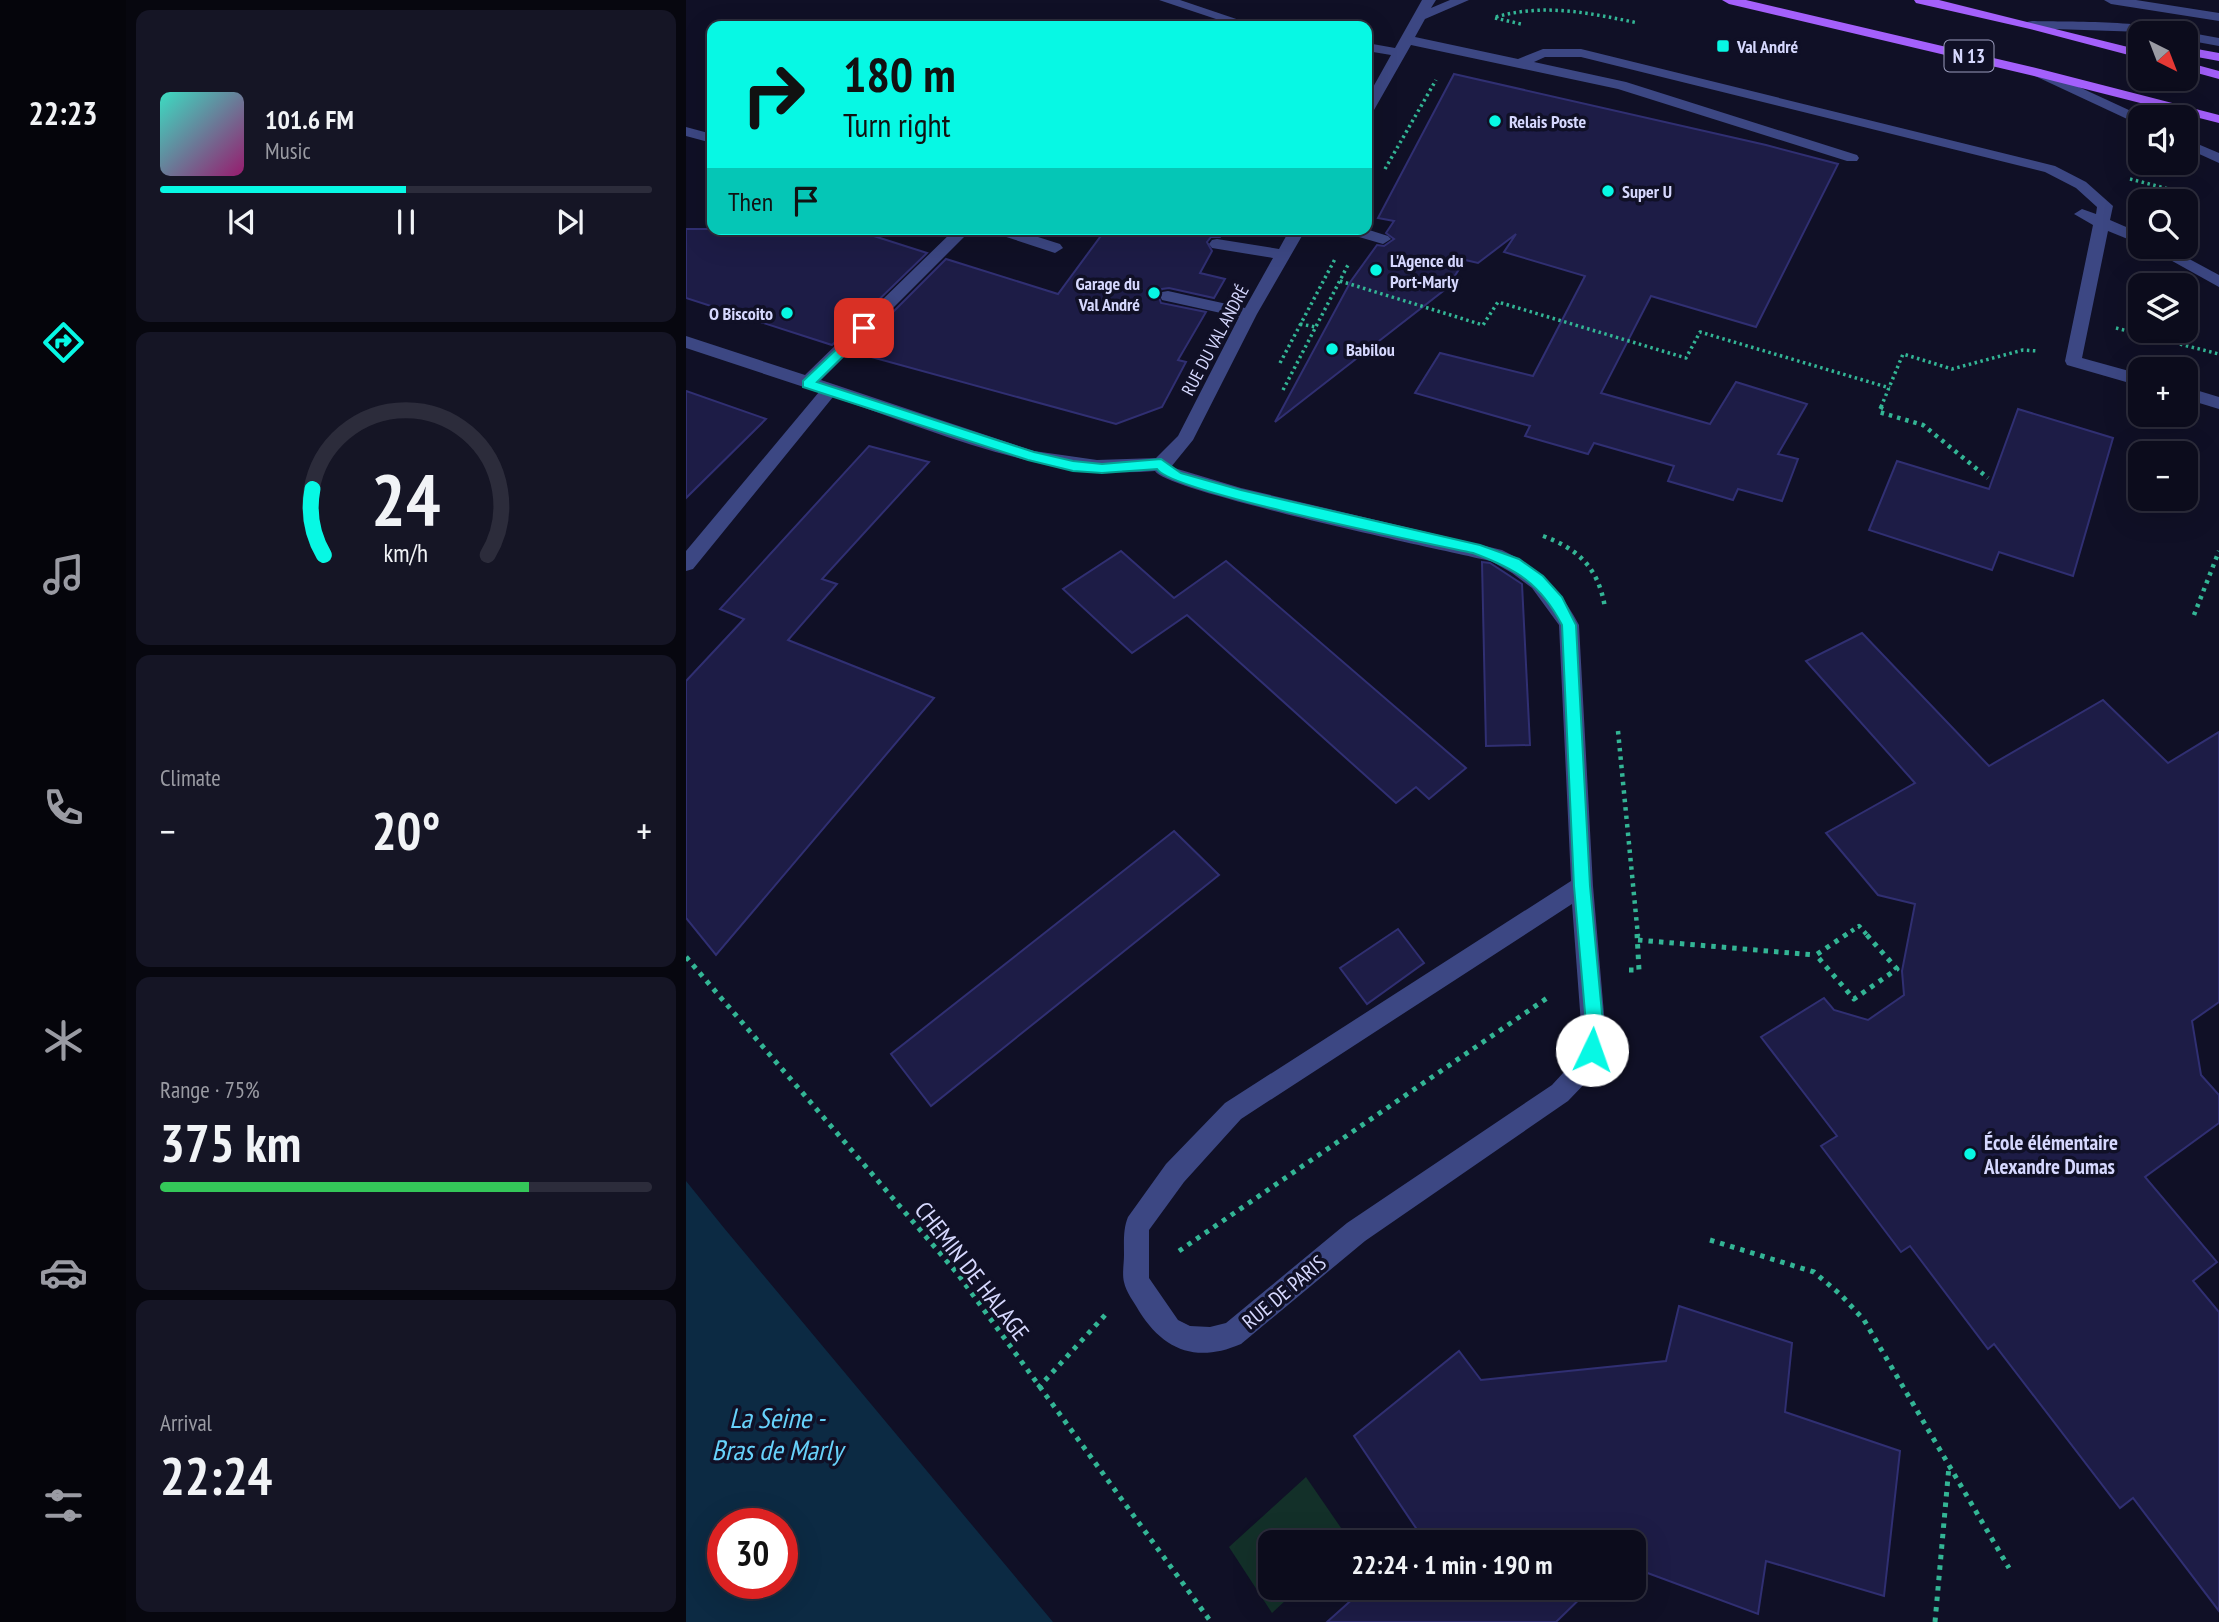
<!DOCTYPE html>
<meta charset="utf-8">
<style>
body{margin:0;font-family:"PT Sans Narrow",sans-serif;background:#151525;color:#f1f3f6;height:100vh;display:flex;flex-direction:column;font-size:26px;white-space:nowrap}
*{box-sizing:border-box;margin:0}
p{font-size:23px;color:#9a9ba3}
.icon{flex:none;width:38px;height:38px;fill:none;stroke:currentColor;stroke-width:2;stroke-linecap:round;stroke-linejoin:round}
.map{position:relative;flex:1;overflow:hidden}
.drawer{display:flex;flex-direction:column;gap:10px;padding:10px;background:#07070f;width:560px}
.drawer>*{flex:none}
.top-card{position:absolute;left:21px;top:21px;width:665px;height:214px;border-radius:14px;box-shadow:0 7px 28px #0002,0 0 0 2px #2c2c3b;background:#07f8e4;color:#111;overflow:hidden}
.needle{width:46px;rotate:138deg}
.fabs{position:absolute;left:1442px;top:21px;display:grid;gap:14px}
.fabs a{display:grid;place-items:center;width:70px;height:70px;border-radius:14px;background:#0c0c1c;box-shadow:0 7px 28px #0002,0 0 0 2px #2c2c3b;font-size:35px}
.speed{position:absolute;left:21px;top:1508px;display:flex;gap:14px;font-size:35px;font-weight:700;text-align:center}
.speed>*{display:grid;place-content:center;width:91px;height:91px;border-radius:50%;background:#0c0c1c;box-shadow:0 7px 28px #0002,0 0 0 2px #2c2c3b;line-height:1}
.speed .limit{border:10px solid #d22;background:#fff;color:#111}
.pin{position:absolute;display:grid;place-items:center;width:60px;height:60px;color:#fff;margin:-30px;border-radius:14px;box-shadow:0 4px 10px #0006}
.me{position:absolute;width:77px;margin:-38px;rotate:3deg;stroke-linejoin:round;filter:drop-shadow(0 0 5px #0008)}
.turn{display:flex;align-items:center;gap:24px;height:147px;padding:0 21px;font-size:32px}
.turn .icon{width:91px;height:91px;stroke-width:2.5}
.turn b{display:block;font-size:49px;line-height:60px}
.then{display:flex;align-items:center;height:66px;padding:0 21px;background:#0003;gap:14px;font-size:26px}
.big{font-size:52px;font-weight:700;line-height:1.1}
.drawer .widget{flex:1;display:flex;flex-direction:column;justify-content:center;gap:10px;min-width:0;padding:0 24px;border-radius:14px;background:#151525}
.drawer .dial{align-items:center;gap:0}
.dial svg{height:182px;overflow:visible;fill:none;stroke:#2c2c3b;stroke-width:7;stroke-linecap:round;text-anchor:middle}
.dial text{fill:#f1f3f6;stroke:none}
.song{display:flex;align-items:center;gap:21px}
.cover{width:84px;height:84px;border-radius:10px;background:linear-gradient(135deg,hsl(170 70% 55%),hsl(320 70% 35%))}
.played{height:7px;border-radius:4px;background:linear-gradient(90deg,#07f8e4 50%,#2c2c3b 50%)}
.keys{display:flex;justify-content:space-around;direction:ltr}
.heat{display:flex;justify-content:space-between;align-items:center;font-size:38px;direction:ltr}
.charge{height:10px;border-radius:5px;background:linear-gradient(90deg,#34c759 75%,#2c2c3b 0)}
.trip{position:absolute;left:572px;top:1530px;width:388px;height:70px;border-radius:14px;background:#0c0c1c;box-shadow:0 7px 28px #0002,0 0 0 2px #2c2c3b;font-weight:700;line-height:70px;text-align:center}
main{display:flex;flex:1;min-height:0}
.tabs{display:flex;flex-direction:column;width:126px;justify-content:space-around;align-items:center;background:#05050b;color:#9a9ba3}
.tabs .icon{width:49px;height:49px}
.tabs .selected{color:#07f8e4}
.tabs b{font-size:32px;color:#f1f3f6}
.map>svg:first-child{display:block}
.green{fill:#133029}
.water{fill:#0c2a43;fill-rule:evenodd}
.building{fill:#1d1c46;stroke:#302f72;stroke-width:2}
.lines{fill:none;stroke-linecap:round;stroke-linejoin:round}
.path-far2{stroke:#33b595;stroke-width:3.5;stroke-dasharray:2.5 3.5;stroke-linecap:butt}
.path-far1{stroke:#33b595;stroke-width:4.5;stroke-dasharray:3.5 5;stroke-linecap:butt}
.path{stroke:#33b595;stroke-width:5;stroke-dasharray:4.5 6;stroke-linecap:butt}
.minor{fill:#3c4783;fill-rule:evenodd}
.major{fill:#a460fb;fill-rule:evenodd}
.route{fill:#07f8e4;stroke:#05a194;stroke-width:2}
.poi-dot{fill:#07f8e4;stroke:#101026;stroke-width:2.5}
.labels{text-anchor:middle;dominant-baseline:central;stroke-width:7;stroke-linejoin:round;paint-order:stroke}
.far-poi-label{font-size:18px;font-weight:bold;fill:#d6d8fe;stroke:#101026;text-anchor:start}
.far-street-label{font-size:18px;fill:#d6d8fe;stroke:#101026}
.shield{fill:#101026;stroke:#9b9cbd;stroke-width:2}
.shield-label{font-size:19px;font-weight:bold;fill:#d6d8fe}
.poi-label{font-size:21px;font-weight:bold;fill:#d6d8fe;stroke:#101026;text-anchor:start}
.street-label{font-size:21px;fill:#d6d8fe;stroke:#101026}
.near-street-label{font-size:24px;fill:#d6d8fe;stroke:#101026}
.near-water-label{font-size:28px;font-style:italic;fill:#67d2fb;stroke:#101026}
</style>
<main>
<nav class="tabs">
<b>22:23</b>
<svg class="icon selected" aria-label="directions" viewBox="0 0 24 24"><path d="M12 3l9 9-9 9-9-9zM9 14v-3h6M13 9l2 2-2 2"/></svg>
<svg class="icon" aria-label="music" viewBox="0 0 24 24"><path d="M9 18V5l10-2v13"/><circle cx="6" cy="18" r="3"/><circle cx="16" cy="16" r="3"/></svg>
<svg class="icon" aria-label="phone" viewBox="0 0 24 24"><path d="M5 4h4l2 5-3 2q2 4 5 5l2-3 5 2v4C11 20 4 13 5 4z"/></svg>
<svg class="icon" aria-label="climate" viewBox="0 0 24 24"><path d="M12 3v18M4 7l16 10M4 17L20 7"/></svg>
<svg class="icon" aria-label="car" viewBox="0 0 24 24"><path d="M5 17H2v-5l4-1 3-4h7l3 4 3 1v5h-3M9 17h6M6 11h13"/><circle cx="7" cy="17" r="2"/><circle cx="17" cy="17" r="2"/></svg>
<svg class="icon" aria-label="filters" viewBox="0 0 24 24"><path d="M4 7h16M4 17h16"/><circle cx="9" cy="7" r="2"/><circle cx="15" cy="17" r="2"/></svg>
</nav>
<section class="drawer">
<div class="widget">
<div class="song"><i class="cover"></i><div><b>101.6 FM</b><p>Music</p></div></div>
<div class="played"></div>
<div class="keys"><svg class="icon" aria-label="previous" viewBox="0 0 24 24"><path d="M18 5L8 12l10 7zM5 5v14"/></svg><svg class="icon" aria-label="pause" viewBox="0 0 24 24"><path d="M8 5v14M16 5v14"/></svg><svg class="icon" aria-label="next" viewBox="0 0 24 24"><path d="M6 5l10 7-10 7zM19 5v14"/></svg></div>
</div>
<div class="widget dial"><svg viewBox="0 0 100 80">
<path d="M14 69A42 42 0 1 1 86 69"/>
<path d="M14 69A42 42 0 0 1 9 40" stroke="#07f8e4"/>
<text x="50" y="56" font-size="32" font-weight="700">24</text>
<text x="50" y="72" font-size="11">km/h</text>
</svg></div>
<div class="widget"><p>Climate</p>
<div class="heat"><a>−</a><b class="big">20°</b><a>+</a></div>
</div>
<div class="widget"><p>Range · 75%</p><b class="big">375 km</b><div class="charge"></div></div>
<div class="widget"><p>Arrival</p><b class="big">22:24</b></div>
</section>
<div class="map">
<svg width="1533" height="1622" viewBox="0 0 1533 1622">
<rect width="100%" height="100%" fill="#101026"/>
<polygon class="green" points="620,1477 664,1541 584,1542 584,1587 614,1587 586,1613 543,1547"/>
<path class="water" d="M 0,1181 L 38,1228 L 367,1622 L 0,1622 ZM 96,1524 L 96,1584 L 37,1584 L 37,1524 Z"/>
<g class="building">
<polygon points="768,74 1080,145 1152,164 1070,327 965,296 915,393 1024,424 1050,382 1121,404 1092,454 1112,459 1096,501 1052,489 1047,500 982,481 988,466 908,443 902,454 839,436 844,426 729,393 754,353 847,376 899,276 818,252 830,234 792,263 779,260 761,288 589,422 665,281 691,245 698,246 708,239 700,233 708,221 692,218"/>
<polygon points="0,229 166,229 241,253 146,345 0,298"/>
<polygon points="420,229 539,229 534,237 525,237 521,242 526,251 514,273 539,279 528,298 483,288 476,289 472,295 475,303 520,312 492,360 500,362 476,407 430,424 167,352 260,259 372,294"/>
<polygon points="0,391 80,419 0,498"/>
<polygon points="1332,409 1427,438 1387,576 1313,552 1306,570 1183,530 1211,461 1303,489"/>
<polygon points="183,446 243,462 136,579 151,584 102,640 248,698 30,955 0,918 0,681 58,619 34,609"/>
<polygon points="435,551 488,598 540,561 780,768 743,799 730,787 710,803 501,615 446,653 377,589"/>
<polygon points="796,562 804,563 836,584 844,745 800,746"/>
<polygon points="1176,633 1303,766 1417,700 1482,763 1533,732 1533,1002 1506,1021 1515,1075 1533,1095 1533,1123 1459,1177 1531,1262 1507,1281 1533,1312 1533,1611 1447,1498 1434,1508 1308,1344 1302,1349 1224,1246 1215,1252 1135,1146 1151,1136 1075,1037 1138,998 1148,1010 1182,1020 1218,995 1216,971 1229,904 1192,895 1140,833 1229,783 1120,661"/>
<polygon points="488,831 533,875 245,1106 205,1054"/>
<polygon points="712,929 738,963 681,1004 654,968"/>
<polygon points="993,1306 1106,1343 1099,1412 1214,1451 1198,1596 1080,1561 1072,1614 948,1568 948,1542 731,1542 736,1537 668,1436 773,1351 795,1380 980,1361"/>
<polygon points="680,1587 906,1587 870,1622 641,1622"/>
</g>
<g class="lines">
<g class="path-far2">
<path d="M 810,17 C 858,3 904,13 952,23"/>
<polyline points="809,18 835,24"/>
<polyline points="699,169 750,80"/>
<polyline points="1444,179 1498,193 1498,201"/>
<polyline points="1500,215 1512,227"/>
<polyline points="654,281 797,325 812,302 1000,358 1014,332 1204,388"/>
<polyline points="614,324 630,327"/>
<polyline points="1430,328 1533,354"/>
<polyline points="594,363 649,259"/>
<polyline points="597,390 663,263"/>
<polyline points="1195,407 1217,354 1266,369 1337,350 1352,351"/>
</g>
<g class="path-far1">
<polyline points="1196,406 1193,412 1237,425 1302,478"/>
<path d="M 857,536 C 893,549 913,569 919,608"/>
<polyline points="1508,615 1533,551"/>
<polyline points="932,731 952,936"/>
<polyline points="1158,936 1173,926 1182,936"/>
</g>
<g class="path">
<polyline points="1161,934 1130,955 1168,999 1211,969 1180,934"/>
<polyline points="952,940 1129,955"/>
<polyline points="0,957 271,1273 525,1622"/>
<polyline points="943,970 953,970 951,934"/>
<polyline points="1024,1240 1128,1272 1155,1295 1178,1320 1323,1568"/>
<polyline points="493,1251 864,996"/>
<polyline points="352,1388 421,1313"/>
<polyline points="1249,1622 1263,1466"/>
</g>
<g class="minor">
<polygon points="473,0 494,0 571,26 551,26"/>
<polygon points="736,0 750,0 745,8 764,0 783,0 739,19 729,37 832,59 857,49 895,49 1369,166 1400,182 1427,206 1424,220 1454,233 1454,244 1422,231 1396,358 1454,374 1454,386 1381,365 1379,361 1407,225 1388,214 1396,209 1410,214 1411,207 1390,188 1359,172 895,57 859,57 848,62 940,82 1171,155 1173,158 1171,161 1161,161 932,89 725,45 688,110 681,114 681,98 705,55 681,51 681,43 709,48"/>
<polygon points="1418,0 1450,0 1533,13 1533,21 1425,4"/>
<path d="M 1346,21 C 1372,22 1471,20 1487,33 L 1341,28 L 1341,22 Z"/>
<polygon points="1500,32 1533,38 1533,46 1500,40 1500,33 1495,33"/>
<polygon points="1354,69 1458,117 1454,117 1454,125 1349,76 1347,73"/>
<polygon points="0,127 26,134 26,143 0,136"/>
<polygon points="1500,139 1533,153 1533,163 1500,148"/>
<path d="M 269,229 L 286,229 L 135,380 L 348,451 L 411,460 L 470,458 L 492,436 L 553,317 L 476,300 L 474,296 L 476,292 L 482,291 L 559,308 L 587,258 L 526,248 L 523,244 L 526,240 L 531,239 L 593,249 L 604,229 L 620,229 L 571,314 L 507,440 L 485,467 L 555,488 L 816,550 C 851,567 875,590 893,625 L 907,886 L 920,1037 L 907,1075 L 882,1101 L 679,1241 L 555,1344 C 511,1363 478,1351 453,1311 C 448,1302 440,1292 438,1282 C 436,1274 438,1263 438,1255 C 438,1242 437,1229 442,1217 L 480,1164 L 539,1103 L 885,881 L 873,625 L 846,588 L 826,573 L 805,561 C 762,551 481,492 469,471 C 357,481 252,432 147,397 L 7,569 L 0,571 L 0,551 L 133,392 L 0,348 L 0,336 L 119,375 ZM 886,904 L 896,1037 L 889,1060 L 866,1085 L 661,1223 L 540,1323 L 524,1327 L 504,1326 L 492,1320 L 463,1278 L 463,1230 L 498,1182 L 555,1119 Z"/>
<polygon points="302,229 327,229 374,244 377,248 369,253 305,232"/>
<polygon points="653,229 680,229 702,236 705,239 697,244 656,232"/>
<polygon points="1461,247 1481,247 1533,275 1533,287"/>
<polygon points="1500,387 1533,397 1533,409 1500,399"/>
</g>
<g class="major">
<polygon points="1036,0 1060,0 1354,69 1533,115 1533,123 1352,77 1043,4"/>
<polygon points="1228,0 1253,0 1454,50 1454,58 1344,29 1230,3"/>
<polygon points="1500,47 1533,53 1533,61 1500,55"/>
<polygon points="1500,62 1533,71 1533,79 1500,70"/>
</g>
</g>
<path class="route" d="M 178,323 L 183,325 L 183,331 L 131,382 L 348,452 L 387,461 L 416,464 L 475,459 L 495,473 L 555,490 L 794,545 L 833,559 L 857,576 L 876,597 L 890,625 L 904,886 L 917,1024 L 912,1056 L 906,1059 L 900,1056 L 897,1050 L 900,1024 L 888,886 L 876,625 C 854,583 830,569 787,553 C 745,544 484,492 471,469 L 416,473 L 387,471 L 342,460 L 117,387 L 117,381 Z"/>
<g class="poi-dot">
<rect x="1030" y="39" width="14" height="14" rx="3.5"/>
<circle cx="809" cy="121" r="7"/>
<circle cx="922" cy="191" r="7"/>
<circle cx="690" cy="270" r="7"/>
<circle cx="468" cy="293" r="7"/>
<circle cx="101" cy="313" r="7"/>
<circle cx="646" cy="349" r="7"/>
<circle cx="1284" cy="1154" r="7"/>
</g>
<g class="labels">
<g class="far-poi-label">
<text x="1051" y="46">Val André</text>
<text x="823" y="121">Relais Poste</text>
<text x="936" y="191">Super U</text>
<text x="704" y="260">L'Agence du<tspan x="704" dy="21">Port-Marly</tspan></text>
<text x="454" y="283" text-anchor="end">Garage du<tspan x="454" dy="21">Val André</tspan></text>
<text x="87" y="313" text-anchor="end">O Biscoito</text>
<text x="660" y="349">Babilou</text>
</g>
<g class="far-street-label">
<text transform="translate(529 340) rotate(-62)">RUE DU VAL ANDRÉ</text>
</g>
<rect class="shield" x="1258.5" y="40.5" width="49" height="31" rx="5"/>
<g class="shield-label">
<text x="1283" y="56">N 13</text>
</g>
<g class="poi-label">
<text x="1298" y="1142">École élémentaire<tspan x="1298" dy="24">Alexandre Dumas</tspan></text>
</g>
<g class="street-label">
<text transform="translate(598 1292) rotate(-40)">RUE DE PARIS</text>
</g>
<g class="near-street-label">
<text transform="translate(286 1271) rotate(52)">CHEMIN DE HALAGE</text>
</g>
<g class="near-water-label">
<text x="91" y="1417">La Seine -<tspan x="91" dy="32">Bras de Marly</tspan></text>
</g>
</g>
</svg>
<div class="fabs">
<a><svg class="needle" viewBox="-14 -14 28 28"><path d="M0-13l5 13h-10z" fill="#e53935"/><path d="M0 13l5-13h-10z" fill="#9a9ba3"/></svg></a>
<a><svg class="icon" aria-label="sound" viewBox="0 0 24 24"><path d="M4 9h4l5-4v14l-5-4H4zM17 9q2 3 0 6"/></svg></a>
<a><svg class="icon" aria-label="search" viewBox="0 0 24 24"><circle cx="10" cy="10" r="6"/><path d="M15 15l6 6"/></svg></a>
<a><svg class="icon" aria-label="layers" viewBox="0 0 24 24"><path d="M12 4l9 5-9 5-9-5zM3 14l9 5 9-5"/></svg></a>
<a>+</a>
<a>−</a>
</div>
<div class="speed"><div class="limit">30</div></div>
<div class="pin" style="left:178px;top:328px;background:#d93025"><svg class="icon" aria-label="arrive" viewBox="0 0 24 24"><path d="M6 21V4h12l-3 4 3 4H6"/></svg></div>
<svg class="me" style="left:906px;top:1050px" viewBox="-20 -20 40 40"><circle r="19" fill="#fff"/><path d="M0-13L10 11 0 6-10 11z" fill="#07f8e4"/></svg>
<div class="trip">22:24 · 1 min · 190 m</div>
<div class="top-card">
<div class="turn"><svg class="icon" aria-label="right" viewBox="0 0 24 24"><path d="M7 20v-9h11M14 6l5 5-5 5"/></svg><div><b>180 m</b>Turn right</div></div>
<div class="then">Then<svg class="icon" aria-label="arrive" viewBox="0 0 24 24"><path d="M6 21V4h12l-3 4 3 4H6"/></svg></div>
</div>
</div>
</main>
